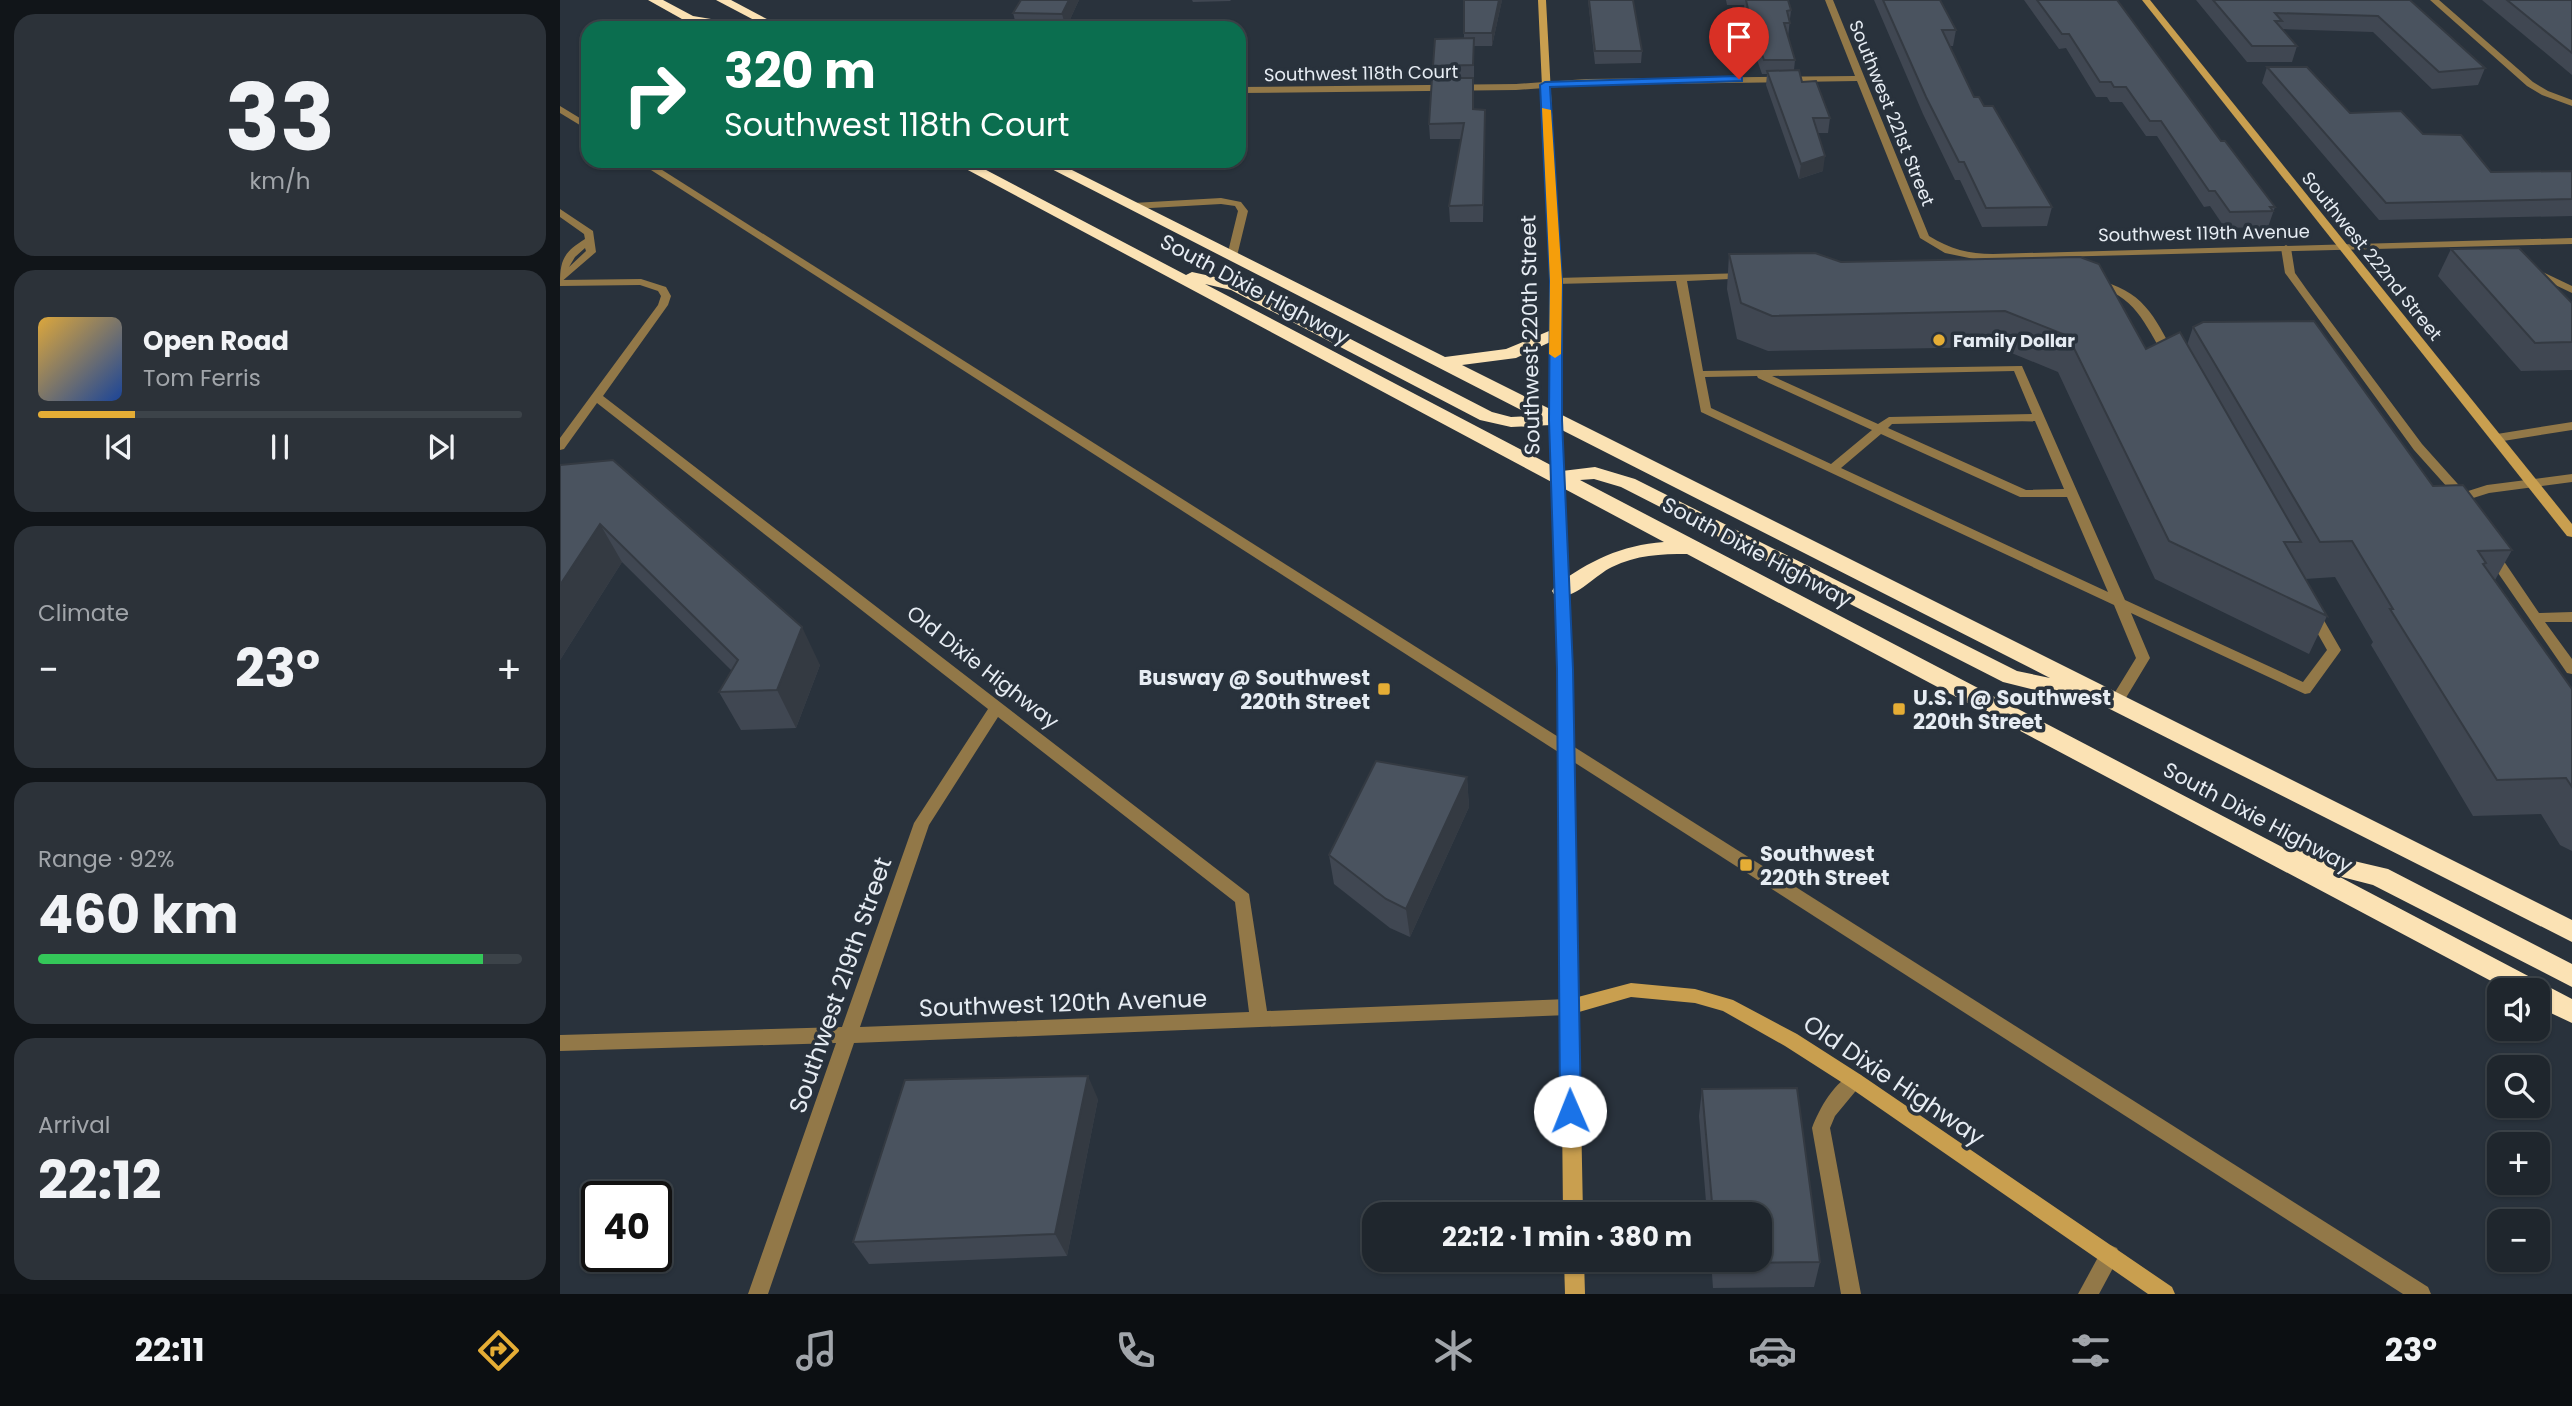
<!DOCTYPE html>
<meta charset="utf-8">
<style>
body{margin:0;font-family:Poppins,sans-serif;background:#2c3239;color:#f1f3f6;height:100vh;display:flex;flex-direction:column;font-size:26px;white-space:nowrap}
*{box-sizing:border-box;margin:0}
p{font-size:23px;color:#a1a5aa}
.icon{flex:none;width:38px;height:38px;fill:none;stroke:currentColor;stroke-width:2;stroke-linecap:round;stroke-linejoin:round}
.map{position:relative;flex:1;overflow:hidden}
.panel{display:flex;flex-direction:column;gap:14px;padding:14px;background:#111519;width:560px}
.panel>*{flex:none}
.hud{position:absolute;left:21px;top:21px;width:665px;height:147px;border-radius:21px;box-shadow:0 2px 5px #0004,0 0 0 2px #3c4349;background:#0b6e4f;color:#fff;overflow:hidden}
.controls{position:absolute;left:1927px;top:978px;display:grid;gap:14px}
.controls a{display:grid;place-items:center;width:63px;height:63px;border-radius:14px;background:#1f262d;box-shadow:0 2px 5px #0004,0 0 0 2px #3c4349;font-size:35px}
.speed{position:absolute;left:21px;top:1181px;display:flex;gap:14px;font-size:35px;font-weight:700;text-align:center}
.speed>*{display:grid;place-content:center;width:91px;height:91px;border-radius:50%;background:#1f262d;box-shadow:0 2px 5px #0004,0 0 0 2px #3c4349;line-height:1}
.speed .limit{border:4px solid #111;border-radius:10px;background:#fff;color:#111}
.pin{position:absolute;display:grid;place-items:center;width:60px;height:60px;color:#fff;margin:-72px -30px;border-radius:50% 50% 50% 0;rotate:-45deg;box-shadow:0 0 7px #0007}
.pin .icon{rotate:45deg}
.me{position:absolute;width:77px;margin:-38px;rotate:359deg;stroke-linejoin:round;filter:drop-shadow(0 0 5px #0008)}
.turn{display:flex;align-items:center;gap:24px;height:147px;padding:0 28px;font-size:32px}
.turn .icon{width:91px;height:91px;stroke-width:2.5}
.turn b{display:block;font-size:49px;line-height:60px}
.big{font-size:52px;font-weight:700;line-height:1.1}
.panel .widget{flex:1;display:flex;flex-direction:column;justify-content:center;gap:10px;min-width:0;padding:0 24px;border-radius:21px;background:#2c3239}
.panel .dial{align-items:center;gap:0}
.dial b{font-size:91px;line-height:1}
.song{display:flex;align-items:center;gap:21px}
.cover{width:84px;height:84px;border-radius:10px;background:linear-gradient(135deg,hsl(40 70% 55%),hsl(220 70% 35%))}
.played{height:7px;border-radius:4px;background:linear-gradient(90deg,#e5ad35 20%,#3c4349 20%)}
.keys{display:flex;justify-content:space-around;direction:ltr}
.heat{display:flex;justify-content:space-between;align-items:center;font-size:38px;direction:ltr}
.charge{height:10px;border-radius:5px;background:linear-gradient(90deg,#34c759 92%,#3c4349 0)}
.trip{position:absolute;left:802px;top:1202px;width:410px;height:70px;border-radius:21px;background:#1f262d;box-shadow:0 2px 5px #0004,0 0 0 2px #3c4349;font-weight:700;line-height:70px;text-align:center}
.tab-bar{display:flex;height:112px;justify-content:space-around;align-items:center;background:#0c0f12;color:#a1a5aa}
.tab-bar .icon{width:49px;height:49px}
.tab-bar .selected{color:#e5ad35}
.tab-bar b{font-size:32px;color:#f1f3f6}
main{display:flex;flex:1;min-height:0}
.map>svg:first-child{display:block}
.lines{fill:none;stroke-linecap:round;stroke-linejoin:round}
.lane{fill:#927848;fill-rule:evenodd}
.street{fill:#927848;fill-rule:evenodd}
.secondary{fill:#c99f4f;fill-rule:evenodd}
.highway{fill:#fbe2b4;fill-rule:evenodd}
.wall{fill:#404752}
.shaded-wall{fill:#343a42}
.building{fill:#4a535f;stroke:#343a42;stroke-width:2}
.route{fill:#1a73e8;stroke:#114b97;stroke-width:2}
.slow{fill:#f59e0b}
.poi-dot{fill:#e5ad35;stroke:#29323c;stroke-width:2.5}
.labels{text-anchor:middle;dominant-baseline:central;stroke-width:7;stroke-linejoin:round;paint-order:stroke}
.far-street-label{font-size:18px;fill:#e6ecf3;stroke:#29323c}
.far-poi-label{font-size:18px;font-weight:bold;fill:#e6ecf3;stroke:#29323c;text-anchor:start}
.street-label{font-size:21px;fill:#e6ecf3;stroke:#29323c}
.poi-label{font-size:21px;font-weight:bold;fill:#e6ecf3;stroke:#29323c;text-anchor:start}
.near-street-label{font-size:24px;fill:#e6ecf3;stroke:#29323c}
</style>
<main>
<section class="panel">
<div class="widget dial"><b>33</b><p>km/h</p></div>
<div class="widget">
<div class="song"><i class="cover"></i><div><b>Open Road</b><p>Tom Ferris</p></div></div>
<div class="played"></div>
<div class="keys"><svg class="icon" aria-label="previous" viewBox="0 0 24 24"><path d="M18 5L8 12l10 7zM5 5v14"/></svg><svg class="icon" aria-label="pause" viewBox="0 0 24 24"><path d="M8 5v14M16 5v14"/></svg><svg class="icon" aria-label="next" viewBox="0 0 24 24"><path d="M6 5l10 7-10 7zM19 5v14"/></svg></div>
</div>
<div class="widget"><p>Climate</p>
<div class="heat"><a>−</a><b class="big">23°</b><a>+</a></div>
</div>
<div class="widget"><p>Range · 92%</p><b class="big">460 km</b><div class="charge"></div></div>
<div class="widget"><p>Arrival</p><b class="big">22:12</b></div>
</section>
<div class="map">
<svg width="2012" height="1294" viewBox="0 0 2012 1294">
<rect width="100%" height="100%" fill="#29323c"/>
<g class="lines">
<g class="lane">
<polygon points="0,106 28,123 28,130 0,113"/>
<polygon points="77,161 88,161 1868,1287 1871,1294 1843,1294"/>
<polygon points="661,198 681,202 688,211 677,256 672,259 667,256 678,211 675,206 661,204 573,209 568,206 573,203"/>
<path d="M 0,209 L 33,231 L 36,252 L 0,283 C 0,260 4,252 25,239 L 24,234 L 0,217 ZM 25,248 L 26,251 L 9,267 L 15,257 Z"/>
<polygon points="1726,245 1731,248 1735,273 1747,290 1862,444 1905,492 1927,485 2012,474 2012,482 1929,493 1910,499 1912,506 1910,509 1902,509 1897,498 1854,450 1725,273 1721,248"/>
<polygon points="1972,267 2012,286 2012,293 1968,272 1968,268"/>
<path d="M 1187,273 L 1192,276 L 1191,278 L 1127,281 L 1143,371 L 1462,366 L 1565,600 L 1743,682 L 1767,650 L 1746,613 L 1753,608 L 1758,610 L 1781,650 L 1779,653 L 1750,693 L 1745,694 L 1571,613 L 1590,658 L 1561,706 L 1551,706 L 1549,702 L 1576,658 L 1554,605 L 1141,412 L 1116,281 L 996,284 L 991,281 L 996,278 ZM 1454,371 L 1472,414 L 1329,417 L 1318,424 L 1212,376 ZM 1197,376 L 1198,378 L 1312,430 L 1271,464 L 1151,408 L 1145,377 ZM 1475,421 L 1504,489 L 1466,490 L 1328,428 L 1332,424 ZM 1321,434 L 1460,497 L 1507,497 L 1548,592 L 1281,468 Z"/>
<path d="M 1534,279 C 1584,291 1593,314 1616,357 L 1614,359 L 1606,359 C 1583,322 1577,296 1530,284 L 1529,282 Z"/>
<polygon points="2012,422 2012,430 1937,442 1931,438 1937,434"/>
<polygon points="1932,550 1937,551 1979,613 2012,612 2012,622 1985,622 2012,659 2012,674 2007,673 1927,557 1925,554 1927,551"/>
<path d="M 1295,1073 L 1301,1075 L 1304,1081 L 1275,1116 L 1270,1128 L 1301,1294 L 1281,1294 L 1252,1128 C 1259,1109 1275,1080 1295,1073 Z"/>
<polygon points="1550,1245 1557,1248 1560,1255 1539,1294 1518,1294 1543,1248"/>
</g>
<g class="street">
<path d="M 1265,0 L 1273,0 L 1369,236 C 1390,249 1409,254 1433,254 L 2012,238 L 2012,244 L 1414,259 L 1385,253 L 1360,238 L 1297,81 L 1026,85 L 956,90 L 679,93 L 679,87 L 956,84 L 1026,79 L 1295,76 Z"/>
<polygon points="1870,0 1879,0 1973,82 1988,91 2012,100 2012,106 1982,95 1967,86"/>
<path d="M 81,279 L 106,287 L 111,296 L 108,305 L 43,396 L 689,894 L 707,1011 L 1008,999 L 1014,1002 L 1017,1007 L 1014,1012 L 1008,1015 L 294,1043 L 208,1294 L 188,1294 L 276,1043 L 0,1051 L 0,1035 L 282,1027 L 354,823 L 428,709 L 37,403 L 4,449 L 0,450 L 0,438 L 98,305 L 101,296 L 98,291 L 80,285 L 0,286 L 0,280 ZM 438,717 L 675,902 L 689,1012 L 300,1027 L 369,825 Z"/>
</g>
<g class="secondary">
<polygon points="978,0 986,0 1001,281 1001,420 1012,669 1018,997 1071,983 1135,989 1173,1000 1237,1034 1301,1075 1612,1287 1615,1294 1588,1294 1289,1087 1225,1046 1163,1011 1135,1003 1071,997 1019,1012 1023,1214 1003,1214 1001,1011 999,1007 1001,1003 998,669 989,420 991,281"/>
<polygon points="1582,0 1590,0 2012,524 2012,537 2007,536"/>
<polygon points="1004,1260 1024,1260 1025,1294 1005,1294"/>
</g>
<g class="highway">
<polygon points="88,0 103,0 133,16 181,24 187,28 138,28"/>
<polygon points="156,0 171,0 224,28 209,28"/>
<path d="M 391,161 L 409,161 L 626,275 L 632,272 L 682,283 L 932,412 L 951,417 L 973,416 L 476,161 L 494,161 L 885,357 L 946,349 L 989,331 L 1001,331 L 1003,334 L 1001,337 L 956,358 L 902,365 L 2012,920 L 2012,942 L 1528,698 L 1520,701 L 1443,682 L 1061,487 L 1034,479 L 1020,480 L 1724,848 L 1730,846 L 1828,869 L 2012,964 L 2012,987 L 1813,885 L 1778,876 L 2012,999 L 2012,1023 L 1978,1007 L 1978,990 L 1948,990 L 1127,554 C 1101,554 1076,555 1052,567 C 1035,575 1014,601 995,596 L 992,591 L 995,586 C 1029,561 1061,545 1104,542 ZM 645,284 L 671,290 L 920,420 L 951,427 L 992,425 L 1490,678 L 1457,671 L 1075,479 L 1035,467 L 1002,471 Z"/>
</g>
</g>
<g class="wall">
<polygon points="461,0 519,0 506,28 457,28 453,13"/>
<polygon points="632,0 671,0 670,1 633,2"/>
<polygon points="904,0 942,0 932,46 914,46 914,109 925,110 923,222 890,222 889,206 901,139 870,139 869,124 874,78 873,66 904,38"/>
<polygon points="1028,0 1073,0 1082,51 1081,63 1035,64"/>
<polygon points="1166,0 1228,0 1231,10 1228,37 1235,60 1234,70 1270,118 1268,133 1258,133 1263,171 1239,179 1206,85 1207,74 1202,74 1189,37 1184,5 1167,5"/>
<polygon points="1314,0 1380,0 1396,30 1393,46 1389,46 1414,97 1424,106 1492,207 1487,226 1422,227 1400,180 1395,180 1363,114"/>
<polygon points="1464,0 1557,0 1661,141 1715,207 1708,227 1665,228 1650,206 1644,207 1597,136 1586,136 1562,102 1550,102 1547,97 1536,97 1506,48 1499,49"/>
<polygon points="1636,0 1850,0 1925,68 1918,85 1872,89 1813,32 1722,29 1737,46 1732,62 1687,62"/>
<polygon points="1922,0 2012,0 2012,75"/>
<polygon points="1707,67 1790,113 1863,134 1931,172 2012,171 2012,216 1819,220 1702,83"/>
<polygon points="1891,249 2012,303 2012,370 1961,371 1878,276"/>
<polygon points="1169,254 1281,262 1586,349 1627,345 1633,327 1873,486 1952,550 1935,580 2012,689 2012,851 2000,845 1981,814 1913,816 1811,645 1813,642 1775,577 1745,579 1767,616 1749,654 1595,579 1498,372 1437,347 1208,351 1177,339 1167,289"/>
<polygon points="0,465 260,665 236,728 181,730 159,692 172,671 62,562 0,660"/>
<polygon points="907,777 909,807 850,937 830,928 774,884 769,855"/>
<polygon points="1142,1089 1260,1262 1254,1287 1153,1288 1151,1260 1199,1260 1199,1214 1147,1214 1139,1116"/>
<polygon points="538,1099 507,1256 309,1264 293,1242"/>
</g>
<g class="shaded-wall">
<polygon points="509,0 519,0 506,28 502,14"/>
<polygon points="939,0 942,0 932,46 932,33"/>
<polygon points="925,110 925,125 923,222 923,205"/>
<polygon points="1265,156 1263,171 1239,179 1241,164"/>
<polygon points="40,524 62,562 0,660 0,585"/>
<polygon points="242,627 260,665 236,728 217,690"/>
<polygon points="907,777 909,807 850,937 846,909"/>
<polygon points="528,1076 538,1099 507,1256 495,1234"/>
</g>
<g class="building">
<polygon points="461,0 509,0 502,14 453,13"/>
<polygon points="904,0 939,0 932,33 904,33"/>
<polygon points="1029,0 1073,0 1082,51 1035,51"/>
<polygon points="1186,0 1228,0 1231,10 1227,11 1230,23 1224,23 1235,60 1204,60 1191,23"/>
<polygon points="1323,0 1380,0 1396,30 1382,30 1414,97 1419,97 1424,106 1433,106 1492,207 1426,208 1404,162 1399,162 1366,97"/>
<polygon points="1477,0 1557,0 1661,141 1665,141 1715,207 1710,207 1713,211 1670,212 1655,191 1649,191 1601,121 1590,121 1566,87 1554,87 1551,82 1540,82 1509,34 1502,34"/>
<polygon points="1653,0 1850,0 1925,68 1879,72 1818,16 1715,13 1722,21 1715,21 1737,46 1692,46"/>
<polygon points="1947,0 2012,0 2012,53"/>
<polygon points="914,38 913,65 873,66 875,39"/>
<polygon points="1707,67 1747,67 1790,113 1841,111 1863,134 1901,135 1931,172 2012,171 2012,199 1826,203"/>
<polygon points="1239,70 1242,82 1256,81 1270,118 1253,118 1265,156 1241,164 1207,71"/>
<polygon points="872,78 913,78 913,109 925,110 923,205 889,206 904,123 869,124"/>
<polygon points="1959,248 2012,303 2012,342 1975,343 1891,249"/>
<polygon points="1255,253 1281,262 1520,257 1539,264 1586,349 1620,332 1741,542 1724,542 1767,616 1609,541 1508,336 1445,311 1212,316 1181,303 1169,254"/>
<polygon points="1754,321 1873,486 1903,485 1952,550 1918,551 1926,563 1923,564 2012,689 2012,787 2006,778 1937,780 1830,609 1833,609 1792,541 1760,542 1633,327 1643,322"/>
<polygon points="53,460 242,627 217,690 159,692 178,660 40,524 0,585 0,465"/>
<polygon points="816,761 907,777 846,909 826,899 769,855"/>
<polygon points="528,1076 495,1234 293,1242 345,1080"/>
<polygon points="1237,1088 1260,1262 1157,1263 1157,1260 1199,1260 1199,1214 1153,1214 1142,1089"/>
</g>
<polygon class="route" points="1179,76 1182,77 1182,81 990,87 1002,281 1002,420 1013,669 1021,1111 1018,1118 1010,1120 1003,1118 1000,1111 997,669 989,420 990,281 980,85 985,82"/>
<polygon class="slow" points="982,108 991,110 1002,281 1001,354 995,358 989,354 990,281"/>
<g class="poi-dot">
<circle cx="1379" cy="340" r="7"/>
<rect x="817" y="682" width="14" height="14" rx="3.5"/>
<rect x="1332" y="702" width="14" height="14" rx="3.5"/>
<rect x="1179" y="858" width="14" height="14" rx="3.5"/>
</g>
<g class="labels">
<g class="far-street-label">
<text transform="translate(801 73) rotate(-1)">Southwest 118th Court</text>
<text transform="translate(1332 113) rotate(68)">Southwest 221st Street</text>
<text transform="translate(1644 233) rotate(-1)">Southwest 119th Avenue</text>
<text transform="translate(1812 256) rotate(51)">Southwest 222nd Street</text>
</g>
<g class="far-poi-label">
<text x="1393" y="340">Family Dollar</text>
</g>
<g class="street-label">
<text transform="translate(695 289) rotate(28)">South Dixie Highway</text>
<text transform="translate(970 335) rotate(-91)">Southwest 220th Street</text>
<text transform="translate(1197 552) rotate(28)">South Dixie Highway</text>
<text transform="translate(423 667) rotate(38)">Old Dixie Highway</text>
<text transform="translate(1698 817) rotate(28)">South Dixie Highway</text>
</g>
<g class="poi-label">
<text x="810" y="677" text-anchor="end">Busway @ Southwest<tspan x="810" dy="24">220th Street</tspan></text>
<text x="1353" y="697">U.S. 1 @ Southwest<tspan x="1353" dy="24">220th Street</tspan></text>
<text x="1200" y="853">Southwest<tspan x="1200" dy="24">220th Street</tspan></text>
</g>
<g class="near-street-label">
<text transform="translate(280 985) rotate(-71)">Southwest 219th Street</text>
<text transform="translate(503 1003) rotate(-2)">Southwest 120th Avenue</text>
<text transform="translate(1334 1080) rotate(34)">Old Dixie Highway</text>
</g>
</g>
</svg>
<div class="controls">
<a><svg class="icon" aria-label="sound" viewBox="0 0 24 24"><path d="M4 9h4l5-4v14l-5-4H4zM17 9q2 3 0 6"/></svg></a>
<a><svg class="icon" aria-label="search" viewBox="0 0 24 24"><circle cx="10" cy="10" r="6"/><path d="M15 15l6 6"/></svg></a>
<a>+</a>
<a>−</a>
</div>
<div class="speed"><div class="limit">40</div></div>
<div class="pin" style="left:1179px;top:79px;background:#d93025"><svg class="icon" aria-label="arrive" viewBox="0 0 24 24"><path d="M6 21V4h12l-3 4 3 4H6"/></svg></div>
<svg class="me" style="left:1010px;top:1111px" viewBox="-20 -20 40 40"><circle r="19" fill="#fff"/><path d="M0-13L10 11 0 6-10 11z" fill="#1a73e8"/></svg>
<div class="trip">22:12 · 1 min · 380 m</div>
<div class="hud">
<div class="turn"><svg class="icon" aria-label="right" viewBox="0 0 24 24"><path d="M7 20v-9h11M14 6l5 5-5 5"/></svg><div><b>320 m</b>Southwest 118th Court</div></div>
</div>
</div>
</main>
<nav class="tab-bar">
<b>22:11</b>
<svg class="icon selected" aria-label="directions" viewBox="0 0 24 24"><path d="M12 3l9 9-9 9-9-9zM9 14v-3h6M13 9l2 2-2 2"/></svg>
<svg class="icon" aria-label="music" viewBox="0 0 24 24"><path d="M9 18V5l10-2v13"/><circle cx="6" cy="18" r="3"/><circle cx="16" cy="16" r="3"/></svg>
<svg class="icon" aria-label="phone" viewBox="0 0 24 24"><path d="M5 4h4l2 5-3 2q2 4 5 5l2-3 5 2v4C11 20 4 13 5 4z"/></svg>
<svg class="icon" aria-label="climate" viewBox="0 0 24 24"><path d="M12 3v18M4 7l16 10M4 17L20 7"/></svg>
<svg class="icon" aria-label="car" viewBox="0 0 24 24"><path d="M5 17H2v-5l4-1 3-4h7l3 4 3 1v5h-3M9 17h6M6 11h13"/><circle cx="7" cy="17" r="2"/><circle cx="17" cy="17" r="2"/></svg>
<svg class="icon" aria-label="filters" viewBox="0 0 24 24"><path d="M4 7h16M4 17h16"/><circle cx="9" cy="7" r="2"/><circle cx="15" cy="17" r="2"/></svg>
<b>23°</b>
</nav>
